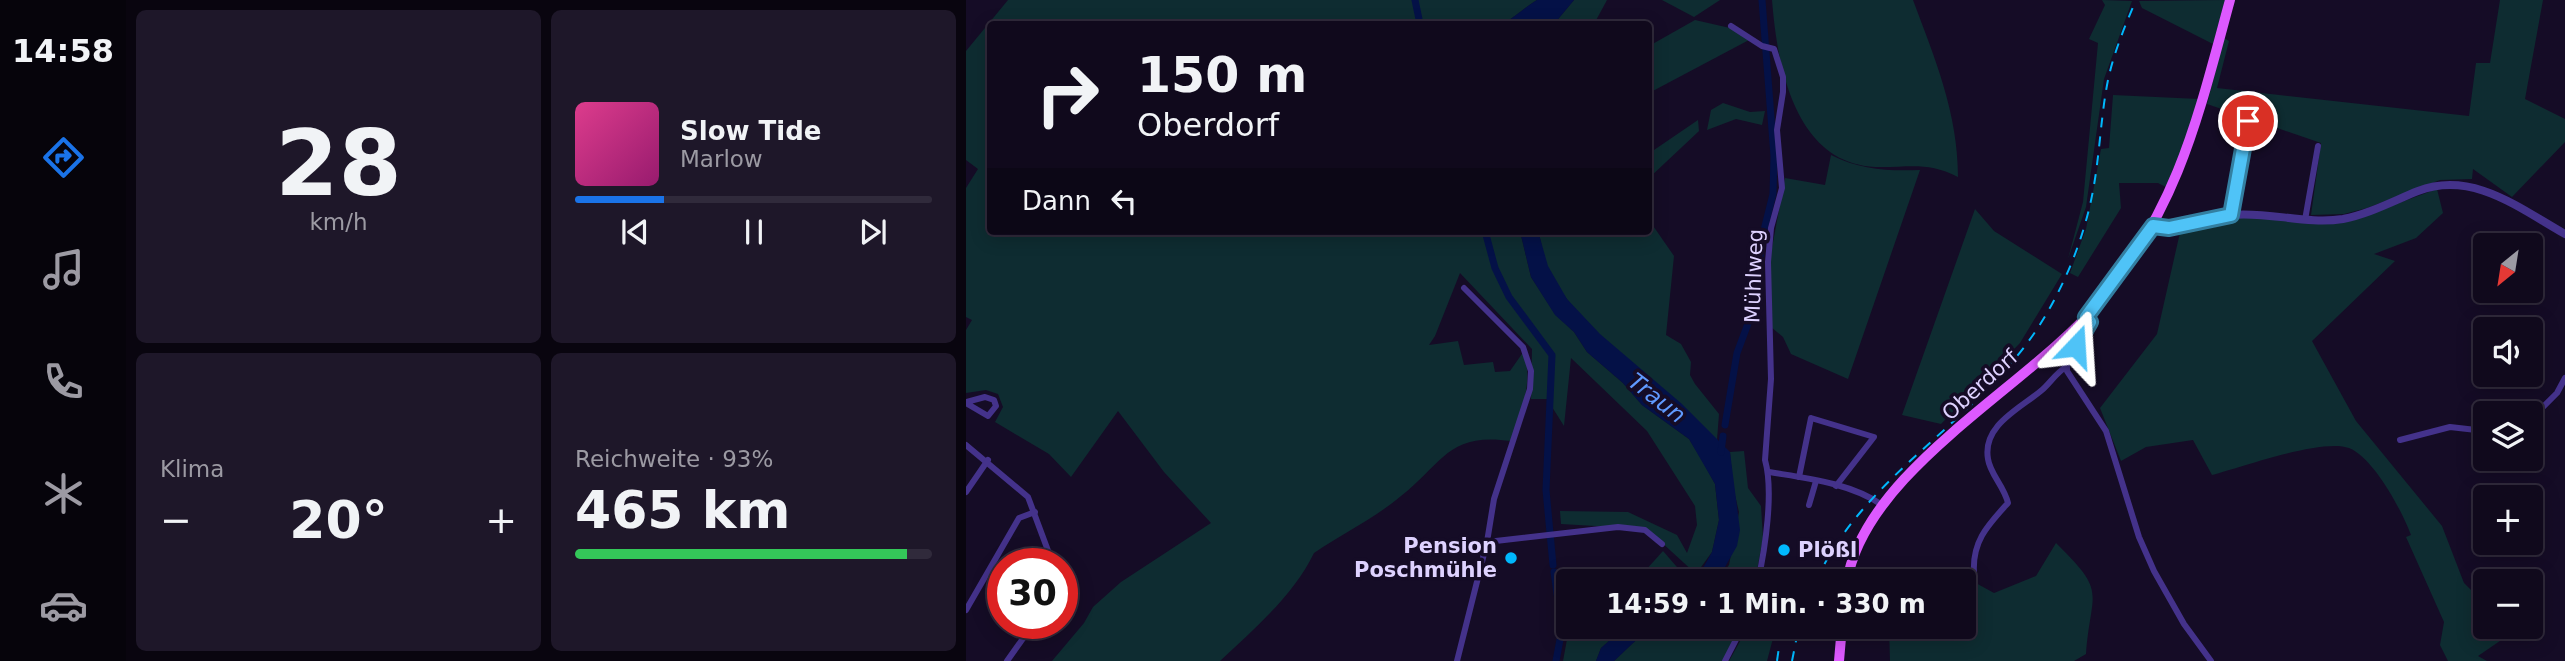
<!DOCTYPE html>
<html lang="de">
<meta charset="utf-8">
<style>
body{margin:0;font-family:"DejaVu Sans",sans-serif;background:#1e1729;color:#f1f3f6;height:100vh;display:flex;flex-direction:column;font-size:26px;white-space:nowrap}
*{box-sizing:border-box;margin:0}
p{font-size:23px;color:#9c9aa3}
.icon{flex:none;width:38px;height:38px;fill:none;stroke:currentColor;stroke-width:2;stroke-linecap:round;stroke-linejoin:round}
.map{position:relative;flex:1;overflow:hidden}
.panel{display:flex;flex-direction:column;gap:10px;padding:10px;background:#09050f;width:840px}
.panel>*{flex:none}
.guide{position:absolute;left:21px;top:21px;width:665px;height:214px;border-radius:7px;box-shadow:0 4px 18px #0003,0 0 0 2px #302a3b;background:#10091c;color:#f1f3f6;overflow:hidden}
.needle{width:46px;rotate:210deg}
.fabs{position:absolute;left:1507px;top:233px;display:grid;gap:14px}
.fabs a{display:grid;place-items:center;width:70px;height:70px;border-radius:7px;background:#10091c;box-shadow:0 4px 18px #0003,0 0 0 2px #302a3b;font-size:35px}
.speed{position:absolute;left:21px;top:548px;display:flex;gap:14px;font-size:35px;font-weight:700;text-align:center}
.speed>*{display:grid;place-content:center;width:91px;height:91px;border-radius:50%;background:#10091c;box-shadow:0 4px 18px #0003,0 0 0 2px #302a3b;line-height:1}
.speed .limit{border:10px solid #d22;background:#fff;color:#111}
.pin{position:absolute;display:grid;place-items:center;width:60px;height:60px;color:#fff;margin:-30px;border:4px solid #fff;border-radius:50%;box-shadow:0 2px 7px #0007}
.me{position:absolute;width:77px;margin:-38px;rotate:20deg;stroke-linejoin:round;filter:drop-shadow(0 0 5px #0008)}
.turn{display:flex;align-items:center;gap:24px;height:147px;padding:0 35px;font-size:32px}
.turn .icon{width:91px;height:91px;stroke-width:2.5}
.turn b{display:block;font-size:49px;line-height:60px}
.then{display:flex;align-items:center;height:66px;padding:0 35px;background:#0003;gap:14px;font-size:26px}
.big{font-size:52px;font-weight:700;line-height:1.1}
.panel .card{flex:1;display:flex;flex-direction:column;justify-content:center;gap:10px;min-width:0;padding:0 24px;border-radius:10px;background:#1e1729}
.panel .dial{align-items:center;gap:0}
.dial b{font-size:91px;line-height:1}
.song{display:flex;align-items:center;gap:21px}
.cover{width:84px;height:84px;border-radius:10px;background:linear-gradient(135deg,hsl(330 70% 55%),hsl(320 70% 35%))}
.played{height:7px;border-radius:4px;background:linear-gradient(90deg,#1a73e8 25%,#302a3b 25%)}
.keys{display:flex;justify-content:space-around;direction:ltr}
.heat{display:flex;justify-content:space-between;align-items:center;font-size:38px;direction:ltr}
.charge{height:10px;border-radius:5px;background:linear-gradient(90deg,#34c759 93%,#302a3b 0)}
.panel .tiles{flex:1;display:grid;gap:10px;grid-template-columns:repeat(2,1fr)}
.trip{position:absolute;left:590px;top:569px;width:420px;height:70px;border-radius:7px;background:#10091c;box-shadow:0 4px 18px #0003,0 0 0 2px #302a3b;font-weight:700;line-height:70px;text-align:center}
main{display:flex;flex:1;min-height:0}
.menu{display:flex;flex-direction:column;width:126px;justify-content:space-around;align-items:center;background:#06040b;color:#9c9aa3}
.menu .icon{width:49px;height:49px}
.menu .on{color:#1a73e8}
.menu b{font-size:32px;color:#f1f3f6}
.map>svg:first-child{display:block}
.green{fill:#0e2c31}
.water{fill:#041147}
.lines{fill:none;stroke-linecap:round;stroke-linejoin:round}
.canal{stroke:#041147;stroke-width:7}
.minor{stroke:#44328b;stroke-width:6}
.tertiary{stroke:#44328b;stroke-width:8}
.primary{stroke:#dd59ff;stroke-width:10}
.rail{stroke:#00b8fd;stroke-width:2;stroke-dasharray:10 9;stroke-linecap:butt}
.route-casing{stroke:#337fa1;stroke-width:18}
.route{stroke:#4fc3f7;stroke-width:12}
.poi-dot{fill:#00b8fd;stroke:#150c26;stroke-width:2.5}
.labels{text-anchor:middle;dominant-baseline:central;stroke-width:7;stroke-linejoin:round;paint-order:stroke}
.street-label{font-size:21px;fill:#ded2ff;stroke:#150c26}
.poi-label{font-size:21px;font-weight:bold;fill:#ded2ff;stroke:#150c26;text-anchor:end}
.water-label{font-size:23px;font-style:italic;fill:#609aff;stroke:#150c26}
</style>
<main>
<nav class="menu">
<b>14:58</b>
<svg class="icon on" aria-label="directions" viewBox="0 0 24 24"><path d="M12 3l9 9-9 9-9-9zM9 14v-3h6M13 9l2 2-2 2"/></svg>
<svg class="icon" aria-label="music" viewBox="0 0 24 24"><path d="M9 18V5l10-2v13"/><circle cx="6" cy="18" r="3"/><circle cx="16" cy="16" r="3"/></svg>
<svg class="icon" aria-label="phone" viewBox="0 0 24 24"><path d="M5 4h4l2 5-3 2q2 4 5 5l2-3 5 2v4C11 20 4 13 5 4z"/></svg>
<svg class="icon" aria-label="climate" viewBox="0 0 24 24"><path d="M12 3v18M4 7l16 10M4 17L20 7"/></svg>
<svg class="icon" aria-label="car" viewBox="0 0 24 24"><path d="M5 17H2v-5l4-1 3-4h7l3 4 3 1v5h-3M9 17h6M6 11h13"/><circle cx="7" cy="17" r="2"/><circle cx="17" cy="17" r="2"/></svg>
</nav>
<section class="panel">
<div class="tiles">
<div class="card dial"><b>28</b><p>km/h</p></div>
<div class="card">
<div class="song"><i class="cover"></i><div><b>Slow Tide</b><p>Marlow</p></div></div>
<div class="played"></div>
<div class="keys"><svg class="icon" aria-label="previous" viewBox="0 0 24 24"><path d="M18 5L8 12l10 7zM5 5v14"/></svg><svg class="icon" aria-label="pause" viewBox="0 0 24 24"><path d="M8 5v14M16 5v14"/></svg><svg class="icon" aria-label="next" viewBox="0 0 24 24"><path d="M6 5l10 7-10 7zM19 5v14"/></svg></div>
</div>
<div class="card"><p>Klima</p>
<div class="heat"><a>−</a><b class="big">20°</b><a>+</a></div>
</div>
<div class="card"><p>Reichweite · 93%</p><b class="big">465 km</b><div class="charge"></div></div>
</div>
</section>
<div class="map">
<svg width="1599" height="661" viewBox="0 0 1599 661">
<rect width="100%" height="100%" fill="#150c26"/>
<g class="green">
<path d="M 42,0 L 571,0 C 558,8 550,16 537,24 L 24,24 L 24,231 L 554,231 L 565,277 L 589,314 L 608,332 L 621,352 L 657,383 L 676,405 L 723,439 L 736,460 L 749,484 L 753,520 L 746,552 L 730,574 L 681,529 L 595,524 L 594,511 L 662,512 L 711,535 L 721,553 L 731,525 L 729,506 L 681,431 L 605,358 L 598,426 L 581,399 L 565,399 L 566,349 L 494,273 L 469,336 L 463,345 L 492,341 L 498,365 L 527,362 L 529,372 L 544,371 L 558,351 C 567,385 556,409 545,441 C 482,432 477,463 435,496 C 409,518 376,534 348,553 C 328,595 288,629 254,661 L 86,661 L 118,623 L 127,607 L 155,582 L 245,523 L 198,472 L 152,411 L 105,477 L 83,454 L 29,422 L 37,407 L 32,394 L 20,390 L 0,393 L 0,330 L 6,320 L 0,317 L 0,188 L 12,169 L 0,160 L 0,51 Z"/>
<polygon points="608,0 641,0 628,24 588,24"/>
<polygon points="696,0 754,0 728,17"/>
<path d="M 806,0 L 947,0 C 969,59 992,113 992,177 C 961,161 942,168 909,167 C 827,163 811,62 806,0 Z"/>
<polygon points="1136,0 1166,1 1138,79 1120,207 1102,259 1117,202 1132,43 1123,39 1139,5"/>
<polygon points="1259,0 1247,44 1176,8 1173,1"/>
<polygon points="1534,0 1577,0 1559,99 1599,119 1599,142 1546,197 1507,169 1506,179 1474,180 1401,208 1378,214 1345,215 1355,143 1241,104 1258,38 1263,41 1251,88 1503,116 1510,63 1524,63"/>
<polygon points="729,20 764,28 783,40 683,93 683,46"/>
<polygon points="1147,95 1233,99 1202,188 1192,183 1153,183 1155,208 1112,277 1104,273 1120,229 1135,149 1143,148"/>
<polygon points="757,103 784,112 799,111 796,125 770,119 741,130 745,110"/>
<polygon points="732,120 733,131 683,178 683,151 688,150"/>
<path d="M 865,155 C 895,170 921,171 954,170 L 882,379 L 825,354 L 817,337 L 805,327 L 805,253 L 819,178 L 859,185 Z"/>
<path d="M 1471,189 L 1477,213 L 1450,238 L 1408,254 L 1429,261 L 1346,341 L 1390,421 L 1476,526 L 1498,583 L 1519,604 L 1519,626 L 1542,627 L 1547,632 L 1512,656 L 1521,661 L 1482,661 L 1474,645 L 1478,622 L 1440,537 L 1445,535 C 1436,511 1408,458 1383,448 C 1356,438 1276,467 1246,475 L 1227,440 L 1180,447 L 1155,461 L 1134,408 L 1191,334 L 1215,228 L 1269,217 L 1381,222 Z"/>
<polygon points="1009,209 1028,231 1096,274 1054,343 975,424 936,415"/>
<path d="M 683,220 L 708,256 L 700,335 L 715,344 L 725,362 L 724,375 L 729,384 L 753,414 L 751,440 C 701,389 611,331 582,268 C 577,257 576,243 572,231 L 682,231 Z"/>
<polygon points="778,451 782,488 795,506 797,538 789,581 751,581 763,565 773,512 767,487 764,452"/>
<path d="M 1090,543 C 1142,594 1125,589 1120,654 L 1108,661 L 924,661 L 923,627 L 998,626 L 998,587 L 1008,582 L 1028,593 L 1070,576 Z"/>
<polygon points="697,551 717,574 712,581 670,581"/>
<polygon points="626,627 659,627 635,648 630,661 597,661 602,634 621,639"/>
<polygon points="684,627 776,627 757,661 648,661"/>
<polygon points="782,627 810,627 801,661 763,661"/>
</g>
<g class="water">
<path d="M 571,0 L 608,0 L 588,24 L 537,24 C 550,16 558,8 571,0 Z"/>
<polygon points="554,231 572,231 582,266 601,299 634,334 716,404 764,452 774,530 771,546 751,581 720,581 737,568 746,552 753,520 749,484 723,439 676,405 657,383 621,352 608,332 589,315 565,277"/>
<polygon points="659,627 684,627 648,661 630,661 635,648"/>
</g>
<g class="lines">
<g class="canal">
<polyline points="449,0 454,24"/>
<polyline points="519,231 529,268 543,297 586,355 580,490 587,565"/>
<polyline points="759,425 771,353 792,297 795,242 807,194 808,156 796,0"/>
<polyline points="755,452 757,436"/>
<polyline points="588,572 596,629 590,661"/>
</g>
<g class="minor">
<path d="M 765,26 L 796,46 L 808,49 L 817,77 L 817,92 L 811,130 L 816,188 L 805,228 L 802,262 L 805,379 L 799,460 C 808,492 799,549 792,581"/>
<polyline points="1265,215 1282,121"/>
<polyline points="1339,220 1352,146"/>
<polyline points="1120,317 1124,322 1101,362 1101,371 1140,431 1173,537 1188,571 1218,624 1245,661"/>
<polyline points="0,402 19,397 28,400 30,406 22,416 0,403"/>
<polyline points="1564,420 1591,393 1599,378"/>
<polyline points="1434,440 1484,427 1519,431"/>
<polyline points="0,445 62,497 87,564"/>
<path d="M 803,472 C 839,478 885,483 916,505"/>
<polyline points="833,477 845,418 908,437 870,486"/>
<polyline points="0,492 22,460"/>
<polyline points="843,505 850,481"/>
<polyline points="521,542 652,527 679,530 696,544"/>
<path d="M 998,581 L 1008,573 C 1006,541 1022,525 1042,503 C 1038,486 1024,474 1022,459 C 1016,425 1055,408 1076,390 C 1085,382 1090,373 1100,367"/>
<polyline points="0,610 53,518 69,512"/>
<polyline points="41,661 68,623"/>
<polyline points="491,661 521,542 528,499 564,389 565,371 557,347 498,288"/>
<polyline points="759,661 777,626"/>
</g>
<path class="tertiary" d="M 1187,226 C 1211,234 1240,218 1265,215 C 1302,211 1340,225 1377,219 C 1403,214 1427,201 1452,191 C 1506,170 1553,208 1599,234"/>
<g class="primary">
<path d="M 881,581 C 900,470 1063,386 1133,303 C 1213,206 1232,117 1264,0"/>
<polyline points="873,661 876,626"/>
</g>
<g class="rail">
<path d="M 850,581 C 900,471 1017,420 1078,318 C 1102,278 1120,232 1128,185 C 1134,150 1135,115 1142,80 C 1148,52 1159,26 1170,0"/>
<polyline points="811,661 813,647"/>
<polyline points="826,661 833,626"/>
</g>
</g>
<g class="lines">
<defs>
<polyline id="route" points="1110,346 1124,322 1120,317 1187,226 1203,228 1265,215 1282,121"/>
</defs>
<use href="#route" class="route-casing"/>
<use href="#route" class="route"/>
</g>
<g class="poi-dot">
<circle cx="818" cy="550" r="7"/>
<circle cx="545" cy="558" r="7"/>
</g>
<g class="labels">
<g class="street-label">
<text transform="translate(788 276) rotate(-88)">Mühlweg</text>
<text transform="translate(1014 385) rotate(-42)">Oberdorf</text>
</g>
<g class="poi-label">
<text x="531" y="546">Pension<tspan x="531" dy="24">Poschmühle</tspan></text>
<text x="832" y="550" text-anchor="start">Plößl</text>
</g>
<g class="water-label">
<text transform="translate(691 398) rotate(38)">Traun</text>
</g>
</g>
</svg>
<div class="fabs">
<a><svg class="needle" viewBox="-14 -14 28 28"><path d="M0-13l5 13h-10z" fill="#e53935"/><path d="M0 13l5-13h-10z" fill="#9c9aa3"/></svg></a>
<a><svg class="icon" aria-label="sound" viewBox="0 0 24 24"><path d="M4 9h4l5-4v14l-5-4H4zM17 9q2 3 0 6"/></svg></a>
<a><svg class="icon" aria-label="layers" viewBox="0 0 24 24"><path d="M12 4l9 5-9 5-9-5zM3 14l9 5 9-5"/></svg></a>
<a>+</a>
<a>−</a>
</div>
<div class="speed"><div class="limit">30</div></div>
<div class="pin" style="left:1282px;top:121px;background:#d93025"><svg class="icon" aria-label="arrive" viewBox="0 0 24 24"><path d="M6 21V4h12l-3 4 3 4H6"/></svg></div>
<svg class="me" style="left:1110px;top:346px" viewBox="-20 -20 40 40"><path d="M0-17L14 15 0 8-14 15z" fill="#4fc3f7" stroke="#fff" stroke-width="4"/></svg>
<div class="trip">14:59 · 1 Min. · 330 m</div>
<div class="guide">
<div class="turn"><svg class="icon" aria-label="right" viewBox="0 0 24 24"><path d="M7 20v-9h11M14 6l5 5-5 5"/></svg><div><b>150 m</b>Oberdorf</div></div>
<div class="then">Dann<svg class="icon" aria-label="left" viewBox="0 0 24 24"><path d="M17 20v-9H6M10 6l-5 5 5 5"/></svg></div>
</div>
</div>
</main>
